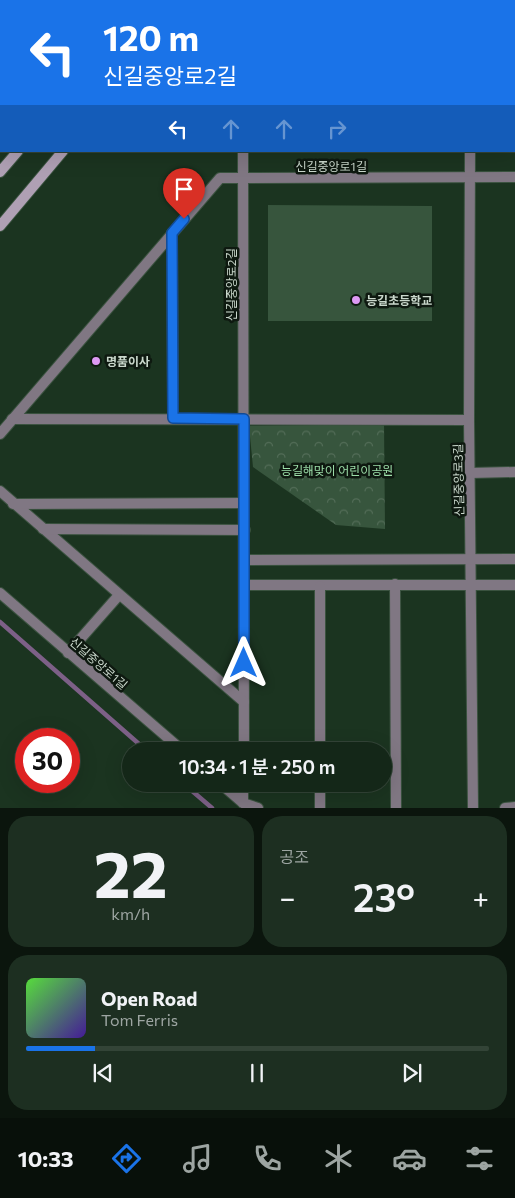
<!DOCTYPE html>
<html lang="ko">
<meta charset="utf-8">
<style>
body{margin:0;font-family:Commissioner,"Noto Sans KR",sans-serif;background:#1d2f21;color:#f1f3f6;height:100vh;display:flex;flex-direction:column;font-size:19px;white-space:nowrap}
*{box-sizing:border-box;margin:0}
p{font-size:16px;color:#9da5a2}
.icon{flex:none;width:28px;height:28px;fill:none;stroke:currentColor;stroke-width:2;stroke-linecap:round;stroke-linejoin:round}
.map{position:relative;height:808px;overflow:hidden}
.drawer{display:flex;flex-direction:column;gap:8px;padding:8px;background:#0b150d;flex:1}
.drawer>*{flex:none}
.guide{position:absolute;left:0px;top:0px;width:515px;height:152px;box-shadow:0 5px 20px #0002,0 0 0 1px #334437;background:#1a73e8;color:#fff;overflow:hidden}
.speed{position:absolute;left:15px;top:728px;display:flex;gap:10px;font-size:25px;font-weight:700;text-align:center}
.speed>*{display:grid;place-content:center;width:65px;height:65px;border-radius:50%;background:#142718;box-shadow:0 5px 20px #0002,0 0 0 1px #334437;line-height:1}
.speed .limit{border:8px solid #d22;background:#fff;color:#111}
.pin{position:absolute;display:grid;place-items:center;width:42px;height:42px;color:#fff;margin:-51px -21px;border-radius:50% 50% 50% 0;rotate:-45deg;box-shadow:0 0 5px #0007}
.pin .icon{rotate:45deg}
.me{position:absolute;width:55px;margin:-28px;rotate:0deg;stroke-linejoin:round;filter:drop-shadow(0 0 4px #0008)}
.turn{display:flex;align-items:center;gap:18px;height:105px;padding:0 20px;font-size:22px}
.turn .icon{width:65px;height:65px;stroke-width:2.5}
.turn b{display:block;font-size:35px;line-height:42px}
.lanes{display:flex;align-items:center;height:48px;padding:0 20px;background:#0003;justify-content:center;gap:25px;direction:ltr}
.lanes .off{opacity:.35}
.big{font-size:38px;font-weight:600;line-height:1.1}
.drawer .card{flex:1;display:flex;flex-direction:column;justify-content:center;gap:8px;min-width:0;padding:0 18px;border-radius:20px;background:#1d2f21}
.drawer .dial{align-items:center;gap:0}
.dial b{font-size:65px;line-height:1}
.song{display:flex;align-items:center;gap:15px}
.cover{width:60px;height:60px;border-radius:8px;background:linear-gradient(135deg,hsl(110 70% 55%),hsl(260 70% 35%))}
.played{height:5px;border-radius:2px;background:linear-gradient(90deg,#1a73e8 15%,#334437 15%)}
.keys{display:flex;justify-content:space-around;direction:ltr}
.heat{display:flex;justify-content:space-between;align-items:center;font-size:28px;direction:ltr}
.drawer .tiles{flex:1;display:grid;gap:8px;grid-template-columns:1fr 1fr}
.card:last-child{grid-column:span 2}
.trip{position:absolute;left:122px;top:742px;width:270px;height:50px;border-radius:25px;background:#142718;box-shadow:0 5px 20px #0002,0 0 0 1px #334437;font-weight:600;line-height:50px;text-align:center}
.tabs{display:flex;height:80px;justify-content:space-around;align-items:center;background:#08100a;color:#9da5a2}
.tabs .icon{width:35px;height:35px}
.tabs .active{color:#1a73e8}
.tabs b{font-size:22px;color:#f1f3f6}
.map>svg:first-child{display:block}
.green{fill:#37553d}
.park{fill:url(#park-crowns)}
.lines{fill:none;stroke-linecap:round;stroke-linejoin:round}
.stream{stroke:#7d6087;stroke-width:4.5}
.minor-casing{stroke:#3a523f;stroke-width:12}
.tertiary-casing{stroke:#3a523f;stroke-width:12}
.secondary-casing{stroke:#3a523f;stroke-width:12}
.minor{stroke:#807783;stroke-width:10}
.tertiary{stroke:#807783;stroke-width:10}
.secondary{stroke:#afa0b4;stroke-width:10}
.route-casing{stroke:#114b97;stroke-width:12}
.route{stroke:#1a73e8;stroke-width:9}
.poi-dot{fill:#dd99f3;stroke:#0e1910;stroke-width:2}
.labels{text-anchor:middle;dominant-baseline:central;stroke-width:5;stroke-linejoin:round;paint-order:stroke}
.street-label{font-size:12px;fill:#cad8cc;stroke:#0e1910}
.poi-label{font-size:12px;font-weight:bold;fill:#cad8cc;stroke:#0e1910;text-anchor:start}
.park-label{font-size:12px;fill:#9ddea9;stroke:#0e1910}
</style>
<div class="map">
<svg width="515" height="808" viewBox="0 0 515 808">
<defs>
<pattern id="park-crowns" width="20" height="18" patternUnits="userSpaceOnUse" patternTransform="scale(1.25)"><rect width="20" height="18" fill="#37553d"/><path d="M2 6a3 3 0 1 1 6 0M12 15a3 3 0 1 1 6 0" fill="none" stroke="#536d58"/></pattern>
</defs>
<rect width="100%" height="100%" fill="#1b3420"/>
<polygon class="green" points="268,205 432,206 432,321 268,321"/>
<polygon class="park" points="384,424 385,529 336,525 253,467 249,426"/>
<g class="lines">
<g class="stream">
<polyline points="0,622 147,751"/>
<polyline points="184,784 212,808"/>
</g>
<defs>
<g id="minor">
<polyline points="470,0 470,1"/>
<polyline points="368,1 369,0"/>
<polyline points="514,39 515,39"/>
<polyline points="243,151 244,751"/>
<polyline points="470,151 469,420 473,808"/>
<polyline points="172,233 173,418"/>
<polyline points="12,419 469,420"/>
<polyline points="0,434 220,178 515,177"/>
<polyline points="470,473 515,472"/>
<polyline points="0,491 244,702"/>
<polyline points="13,504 244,503"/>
<polyline points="43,529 245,530"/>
<polyline points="245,560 515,559"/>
<polyline points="395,584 396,808"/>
<polyline points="244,585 515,585"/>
<polyline points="320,586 320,751"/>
<polyline points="0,593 183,751"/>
<polyline points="68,653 119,595"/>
<polyline points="221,784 243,803 258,808"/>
<polyline points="320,784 320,808"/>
<polyline points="243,803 243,784"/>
<polyline points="505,808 515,807"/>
</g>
<polyline id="tertiary" points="514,107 515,107"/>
<g id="secondary">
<polyline points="146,1 148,0"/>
<polyline points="191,1 192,0"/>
<polyline points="0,172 18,151"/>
<polyline points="0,226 63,151"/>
</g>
</defs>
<use href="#minor" class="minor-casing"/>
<use href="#tertiary" class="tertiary-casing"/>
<use href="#secondary" class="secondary-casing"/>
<use href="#minor" class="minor"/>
<use href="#tertiary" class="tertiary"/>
<use href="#secondary" class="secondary"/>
</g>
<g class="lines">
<defs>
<polyline id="route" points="184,219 172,233 173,418 244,419 244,663"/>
</defs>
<use href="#route" class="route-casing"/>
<use href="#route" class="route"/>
</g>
<g class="poi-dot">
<circle cx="356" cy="300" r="5"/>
<circle cx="96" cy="361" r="5"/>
</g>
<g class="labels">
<g class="street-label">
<text x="331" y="166">신길중앙로1길</text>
<text transform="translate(231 285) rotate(-90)">신길중앙로2길</text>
<text transform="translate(458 480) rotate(-91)">신길중앙로3길</text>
<text transform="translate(99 663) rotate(41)">신길중앙로1길</text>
</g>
<g class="poi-label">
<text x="366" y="300">능길초등학교</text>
<text x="106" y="361">명품이사</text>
</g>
<g class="park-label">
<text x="337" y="470">능길해맞이 어린이공원</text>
</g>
</g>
</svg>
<div class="speed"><div class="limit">30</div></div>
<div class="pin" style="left:184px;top:219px;background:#d93025"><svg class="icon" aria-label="arrive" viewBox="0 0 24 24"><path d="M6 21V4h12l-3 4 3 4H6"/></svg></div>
<svg class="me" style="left:244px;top:663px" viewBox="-20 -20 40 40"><path d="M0-17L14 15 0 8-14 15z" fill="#1a73e8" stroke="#fff" stroke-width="4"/></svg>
<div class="trip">10:34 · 1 분 · 250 m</div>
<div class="guide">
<div class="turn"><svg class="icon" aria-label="left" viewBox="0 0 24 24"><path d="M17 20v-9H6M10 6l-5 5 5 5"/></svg><div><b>120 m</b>신길중앙로2길</div></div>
<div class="lanes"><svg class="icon" aria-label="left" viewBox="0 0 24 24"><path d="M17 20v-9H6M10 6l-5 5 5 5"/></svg><svg class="icon off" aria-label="ahead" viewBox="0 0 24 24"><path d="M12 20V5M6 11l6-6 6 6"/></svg><svg class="icon off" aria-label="ahead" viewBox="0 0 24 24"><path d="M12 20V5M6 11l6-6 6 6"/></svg><svg class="icon off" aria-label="right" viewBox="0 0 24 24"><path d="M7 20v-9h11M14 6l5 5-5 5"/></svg></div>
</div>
</div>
<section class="drawer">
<div class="tiles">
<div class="card dial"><b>22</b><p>km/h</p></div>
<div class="card"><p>공조</p>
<div class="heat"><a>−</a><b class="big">23°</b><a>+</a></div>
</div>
<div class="card">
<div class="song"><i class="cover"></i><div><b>Open Road</b><p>Tom Ferris</p></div></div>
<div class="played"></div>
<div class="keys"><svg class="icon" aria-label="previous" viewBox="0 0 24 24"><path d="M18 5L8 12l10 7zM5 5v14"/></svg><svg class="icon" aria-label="pause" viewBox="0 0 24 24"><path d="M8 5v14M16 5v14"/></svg><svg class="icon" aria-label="next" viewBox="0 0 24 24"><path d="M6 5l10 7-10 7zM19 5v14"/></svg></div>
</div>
</div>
</section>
<nav class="tabs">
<b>10:33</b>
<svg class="icon active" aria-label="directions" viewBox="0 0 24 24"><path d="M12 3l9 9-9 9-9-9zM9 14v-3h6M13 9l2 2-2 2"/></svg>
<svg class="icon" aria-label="music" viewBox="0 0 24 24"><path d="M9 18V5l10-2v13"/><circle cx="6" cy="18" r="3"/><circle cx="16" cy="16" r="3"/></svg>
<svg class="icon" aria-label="phone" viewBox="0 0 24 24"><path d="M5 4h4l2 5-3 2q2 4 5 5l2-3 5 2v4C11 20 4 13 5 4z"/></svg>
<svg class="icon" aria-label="climate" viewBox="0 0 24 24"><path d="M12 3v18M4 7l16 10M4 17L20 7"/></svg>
<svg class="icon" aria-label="car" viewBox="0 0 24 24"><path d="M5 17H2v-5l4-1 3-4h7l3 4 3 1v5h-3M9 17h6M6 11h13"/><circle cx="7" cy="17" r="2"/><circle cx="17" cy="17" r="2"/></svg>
<svg class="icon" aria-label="filters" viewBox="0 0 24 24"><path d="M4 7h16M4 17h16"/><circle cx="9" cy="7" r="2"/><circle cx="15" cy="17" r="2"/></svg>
</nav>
